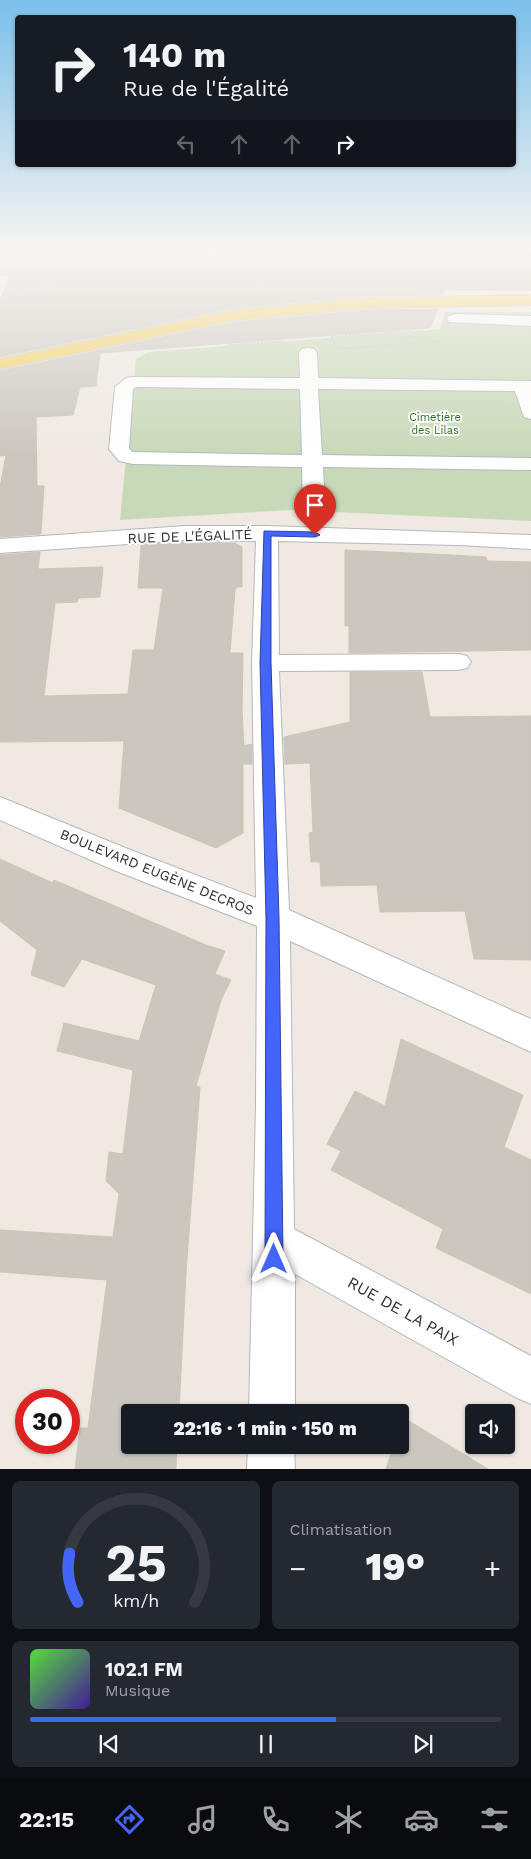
<!DOCTYPE html>
<html lang="fr">
<meta charset="utf-8">
<style>
body{margin:0;font-family:"Work Sans",sans-serif;background:#242831;color:#f1f3f6;height:100vh;display:flex;flex-direction:column;font-size:19px;white-space:nowrap}
*{box-sizing:border-box;margin:0}
p{font-size:16px;color:#9ea1a6}
.icon{flex:none;width:28px;height:28px;fill:none;stroke:currentColor;stroke-width:2;stroke-linecap:round;stroke-linejoin:round}
.map{position:relative;height:1469px;overflow:hidden}
.panel{display:flex;flex-direction:column;gap:12px;padding:12px;background:#0d0f14;flex:1}
.panel>*{flex:none}
.top-card{position:absolute;left:15px;top:15px;width:501px;height:152px;border-radius:5px;box-shadow:0 1px 4px #0004;background:#171b24;color:#f1f3f6;overflow:hidden}
.tools{position:absolute;left:465px;top:1404px;display:grid;gap:10px}
.tools a{display:grid;place-items:center;width:50px;height:50px;border-radius:5px;background:#171b24;box-shadow:0 1px 4px #0004;font-size:25px}
.speed{position:absolute;left:15px;top:1389px;display:flex;gap:10px;font-size:25px;font-weight:700;text-align:center}
.speed>*{display:grid;place-content:center;width:65px;height:65px;border-radius:50%;background:#171b24;box-shadow:0 1px 4px #0004;line-height:1}
.speed .limit{border:8px solid #d22;background:#fff;color:#111}
.pin{position:absolute;display:grid;place-items:center;width:42px;height:42px;color:#fff;margin:-51px -21px;border-radius:50% 50% 50% 0;rotate:-45deg;box-shadow:0 0 5px #0007}
.pin .icon{rotate:45deg}
.me{position:absolute;width:55px;margin:-28px;rotate:0deg;stroke-linejoin:round;filter:drop-shadow(0 0 4px #0008)}
.turn{display:flex;align-items:center;gap:18px;height:105px;padding:0 25px;font-size:22px}
.turn .icon{width:65px;height:65px;stroke-width:2.5}
.turn b{display:block;font-size:35px;line-height:42px}
.lanes{display:flex;align-items:center;height:48px;padding:0 25px;background:#0003;justify-content:center;gap:25px;direction:ltr}
.lanes .off{opacity:.35}
.big{font-size:38px;font-weight:800;line-height:1.1}
.panel .card{flex:1;display:flex;flex-direction:column;justify-content:center;gap:8px;min-width:0;padding:0 18px;border-radius:8px;background:#242831}
.panel .dial{align-items:center;gap:0}
.dial svg{height:130px;overflow:visible;fill:none;stroke:#363941;stroke-width:7;stroke-linecap:round;text-anchor:middle}
.dial text{fill:#f1f3f6;stroke:none}
.song{display:flex;align-items:center;gap:15px}
.cover{width:60px;height:60px;border-radius:8px;background:linear-gradient(135deg,hsl(110 70% 55%),hsl(260 70% 35%))}
.played{height:5px;border-radius:2px;background:linear-gradient(90deg,#4365fa 65%,#363941 65%)}
.keys{display:flex;justify-content:space-around;direction:ltr}
.heat{display:flex;justify-content:space-between;align-items:center;font-size:28px;direction:ltr}
.panel .tiles{flex:1;display:grid;gap:12px;grid-template-columns:1fr 1fr}
.card:last-child{grid-column:span 2}
.trip{position:absolute;left:121px;top:1404px;width:288px;height:50px;border-radius:5px;background:#171b24;box-shadow:0 1px 4px #0004;font-weight:800;line-height:50px;text-align:center}
.tab-bar{display:flex;height:80px;justify-content:space-around;align-items:center;background:#090b0e;color:#9ea1a6}
.tab-bar .icon{width:35px;height:35px}
.tab-bar .current{color:#4365fa}
.tab-bar b{font-size:22px;color:#f1f3f6}
.map>svg:first-child{display:block}
.cemetery{fill:#c8d9b8}
.building{fill:#cbc7bf;stroke:#cbc5ba}
.lines{fill:none;stroke-linecap:round;stroke-linejoin:round}
.minor-casing{stroke:#b4b7c1;stroke-width:2}
.major-casing{stroke:#c9c9c9;stroke-width:2}
.path{stroke:#c9c9c9;stroke-width:2;stroke-dasharray:2.5 1;stroke-linecap:butt}
.minor{fill:#fff;fill-rule:evenodd}
.major{fill:#f1d064;fill-rule:evenodd}
.route{fill:#4365fa;stroke:#2c42a2}
.labels{text-anchor:middle;dominant-baseline:central;stroke-width:4;stroke-linejoin:round;paint-order:stroke}
.far-park-label{font-size:11px;fill:#2c6d1c;stroke:#fff}
.street-label{font-size:14px;fill:#2e2e2e;stroke:#fff}
.near-street-label{font-size:16px;fill:#2e2e2e;stroke:#fff}
</style>
<div class="map">
<svg width="531" height="1469" viewBox="0 0 531 1469">
<rect width="100%" height="100%" fill="#efe9e1"/>
<polygon class="cemetery" points="445,312 531,312 531,521 290,510 120,520 136,359 149,352 440,329"/>
<g class="building">
<polygon points="0,250 207,250 202,257 249,250 531,251 531,290 445,290 443,295 369,296 234,308 0,357 0,300 10,277 0,275"/>
<polygon points="438,309 430,328 100,353 96,386 80,387 73,415 36,417 37,486 44,486 41,534 0,537 0,487 6,455 0,456 0,371 234,322 369,310"/>
<polygon points="185,542 235,543 242,547 242,587 237,587 235,590 230,653 243,653 242,710 244,746 252,744 252,764 243,764 243,833 216,848 119,808 124,741 0,742 0,555 40,552 38,569 103,567 100,597 78,598 77,602 55,603 44,696 128,694 133,650 154,650 163,588 138,588 141,545"/>
<polygon points="345,550 452,555 486,557 487,561 531,562 531,650 349,653 349,626 345,626"/>
<polygon points="350,672 422,672 430,717 531,716 531,960 474,959 465,911 380,912 377,885 321,886 320,862 311,862 309,833 313,832 310,763 285,764 284,737 350,722"/>
<polygon points="0,859 53,883 54,880 206,945 225,951 215,974 231,980 221,1000 196,1086 200,1087 186,1272 179,1412 130,1412 130,1445 177,1445 176,1469 75,1469 80,1428 88,1428 107,1280 0,1272 0,1230 113,1237 119,1194 106,1181 109,1152 123,1154 133,1070 57,1051 64,1023 139,1041 156,985 82,959 64,987 31,975 37,950 0,921"/>
<polygon points="401,1039 523,1095 504,1147 531,1160 531,1294 436,1248 443,1229 331,1170 341,1151 327,1144 355,1091 385,1106"/>
<polygon points="404,1418 488,1469 386,1469 394,1445 400,1445 400,1430"/>
</g>
<g class="lines">
<defs>
<g id="minor">
<polygon points="455,314 531,316 531,326 449,322 447,319 449,316"/>
<path d="M 308,348 L 314,349 L 317,353 L 318,378 L 531,381 L 531,419 L 524,417 L 515,391 L 318,389 L 322,455 L 531,458 L 531,470 L 323,467 L 325,505 L 322,510 L 314,511 L 306,510 L 303,505 L 302,467 L 133,464 L 119,461 L 109,449 L 115,387 L 126,378 L 132,377 L 300,378 L 299,353 L 302,349 ZM 136,387 L 300,389 L 302,455 L 132,452 L 129,448 L 133,389 Z"/>
<polygon points="185,526 267,526 531,535 531,549 458,545 278,541 279,655 458,654 467,656 471,662 467,668 458,670 279,671 289,910 531,1019 531,1052 290,941 294,1229 531,1356 531,1404 515,1397 295,1274 295,1412 249,1412 256,1104 257,926 111,869 0,820 0,797 133,851 256,898 252,663 256,541 185,540 0,553 0,539"/>
<polygon points="248,1445 294,1445 295,1469 247,1469"/>
</g>
<polygon id="major" points="531,295 531,305 369,308 234,320 0,369 0,359 234,310 369,298"/>
</defs>
<use href="#minor" class="minor-casing"/>
<use href="#major" class="major-casing"/>
<g class="path">
<polyline points="87,250 93,261"/>
<polyline points="259,287 292,250"/>
<polyline points="0,306 83,266 136,250"/>
<polyline points="331,337 412,331"/>
<polyline points="229,345 283,341"/>
<polyline points="337,349 443,341"/>
</g>
<use href="#minor" class="minor"/>
<use href="#major" class="major"/>
</g>
<linearGradient id="sky" x2="0" y2="1"><stop stop-color="#7abfeb"/><stop offset="0.55" stop-color="#f8f5f2"/><stop offset="1" stop-color="#f8f5f2" stop-opacity="0"/></linearGradient>
<rect width="531" height="455" fill="url(#sky)"/>
<polygon class="route" points="264,531 315,532 320,535 315,537 271,536 271,663 279,918 283,1259 280,1265 274,1268 268,1265 265,1259 266,918 260,663"/>
<g class="labels">
<g class="far-park-label">
<text x="435" y="417">Cimetière<tspan x="435" dy="13">des Lilas</tspan></text>
</g>
<g class="street-label">
<text transform="translate(190 536) rotate(-2)">RUE DE L'ÉGALITÉ</text>
<text transform="translate(157 872) rotate(22)">BOULEVARD EUGÈNE DECROS</text>
</g>
<g class="near-street-label">
<text transform="translate(403 1311) rotate(29)">RUE DE LA PAIX</text>
</g>
</g>
</svg>
<div class="tools">
<a><svg class="icon" aria-label="sound" viewBox="0 0 24 24"><path d="M4 9h4l5-4v14l-5-4H4zM17 9q2 3 0 6"/></svg></a>
</div>
<div class="speed"><div class="limit">30</div></div>
<div class="pin" style="left:315px;top:535px;background:#d93025"><svg class="icon" aria-label="arrive" viewBox="0 0 24 24"><path d="M6 21V4h12l-3 4 3 4H6"/></svg></div>
<svg class="me" style="left:274px;top:1259px" viewBox="-20 -20 40 40"><path d="M0-17L14 15 0 8-14 15z" fill="#4365fa" stroke="#fff" stroke-width="4"/></svg>
<div class="trip">22:16 · 1 min · 150 m</div>
<div class="top-card">
<div class="turn"><svg class="icon" aria-label="right" viewBox="0 0 24 24"><path d="M7 20v-9h11M14 6l5 5-5 5"/></svg><div><b>140 m</b>Rue de l'Égalité</div></div>
<div class="lanes"><svg class="icon off" aria-label="left" viewBox="0 0 24 24"><path d="M17 20v-9H6M10 6l-5 5 5 5"/></svg><svg class="icon off" aria-label="ahead" viewBox="0 0 24 24"><path d="M12 20V5M6 11l6-6 6 6"/></svg><svg class="icon off" aria-label="ahead" viewBox="0 0 24 24"><path d="M12 20V5M6 11l6-6 6 6"/></svg><svg class="icon" aria-label="right" viewBox="0 0 24 24"><path d="M7 20v-9h11M14 6l5 5-5 5"/></svg></div>
</div>
</div>
<section class="panel">
<div class="tiles">
<div class="card dial"><svg viewBox="0 0 100 80">
<path d="M14 69A42 42 0 1 1 86 69"/>
<path d="M14 69A42 42 0 0 1 9 39" stroke="#4365fa"/>
<text x="50" y="56" font-size="32" font-weight="700">25</text>
<text x="50" y="72" font-size="11">km/h</text>
</svg></div>
<div class="card"><p>Climatisation</p>
<div class="heat"><a>−</a><b class="big">19°</b><a>+</a></div>
</div>
<div class="card">
<div class="song"><i class="cover"></i><div><b>102.1 FM</b><p>Musique</p></div></div>
<div class="played"></div>
<div class="keys"><svg class="icon" aria-label="previous" viewBox="0 0 24 24"><path d="M18 5L8 12l10 7zM5 5v14"/></svg><svg class="icon" aria-label="pause" viewBox="0 0 24 24"><path d="M8 5v14M16 5v14"/></svg><svg class="icon" aria-label="next" viewBox="0 0 24 24"><path d="M6 5l10 7-10 7zM19 5v14"/></svg></div>
</div>
</div>
</section>
<nav class="tab-bar">
<b>22:15</b>
<svg class="icon current" aria-label="directions" viewBox="0 0 24 24"><path d="M12 3l9 9-9 9-9-9zM9 14v-3h6M13 9l2 2-2 2"/></svg>
<svg class="icon" aria-label="music" viewBox="0 0 24 24"><path d="M9 18V5l10-2v13"/><circle cx="6" cy="18" r="3"/><circle cx="16" cy="16" r="3"/></svg>
<svg class="icon" aria-label="phone" viewBox="0 0 24 24"><path d="M5 4h4l2 5-3 2q2 4 5 5l2-3 5 2v4C11 20 4 13 5 4z"/></svg>
<svg class="icon" aria-label="climate" viewBox="0 0 24 24"><path d="M12 3v18M4 7l16 10M4 17L20 7"/></svg>
<svg class="icon" aria-label="car" viewBox="0 0 24 24"><path d="M5 17H2v-5l4-1 3-4h7l3 4 3 1v5h-3M9 17h6M6 11h13"/><circle cx="7" cy="17" r="2"/><circle cx="17" cy="17" r="2"/></svg>
<svg class="icon" aria-label="filters" viewBox="0 0 24 24"><path d="M4 7h16M4 17h16"/><circle cx="9" cy="7" r="2"/><circle cx="15" cy="17" r="2"/></svg>
</nav>
